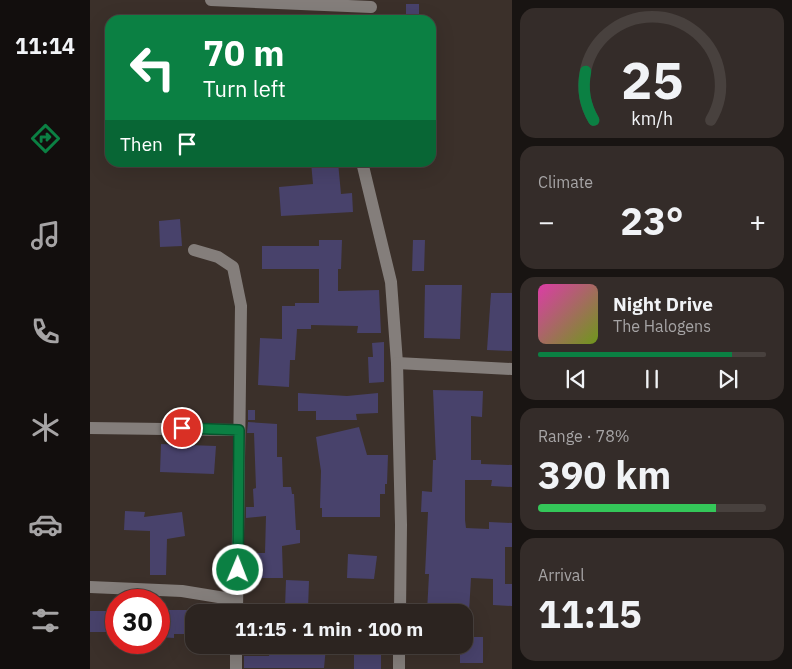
<!DOCTYPE html>
<meta charset="utf-8">
<style>
body{margin:0;font-family:"IBM Plex Sans",sans-serif;background:#342c29;color:#f1f3f6;height:100vh;display:flex;flex-direction:column;font-size:19px;white-space:nowrap}
*{box-sizing:border-box;margin:0}
p{font-size:16px;color:#a6a4a5}
.icon{flex:none;width:28px;height:28px;fill:none;stroke:currentColor;stroke-width:2;stroke-linecap:round;stroke-linejoin:round}
.map{position:relative;flex:1;overflow:hidden}
.sheet{display:flex;flex-direction:column;gap:8px;padding:8px;background:#181412;width:280px}
.sheet>*{flex:none}
.guide{position:absolute;left:15px;top:15px;width:331px;height:152px;border-radius:15px;box-shadow:0 5px 20px #0002,0 0 0 1px #48413e;background:#0b8043;color:#fff;overflow:hidden}
.speed{position:absolute;left:15px;top:589px;display:flex;gap:10px;font-size:25px;font-weight:700;text-align:center}
.speed>*{display:grid;place-content:center;width:65px;height:65px;border-radius:50%;background:#2c2420;box-shadow:0 5px 20px #0002,0 0 0 1px #48413e;line-height:1}
.speed .limit{border:8px solid #d22;background:#fff;color:#111}
.pin{position:absolute;display:grid;place-items:center;width:42px;height:42px;color:#fff;margin:-21px;border:2px solid #fff;border-radius:50%;box-shadow:0 1px 5px #0007}
.me{position:absolute;width:55px;margin:-28px;rotate:1deg;stroke-linejoin:round;filter:drop-shadow(0 0 4px #0008)}
.turn{display:flex;align-items:center;gap:18px;height:105px;padding:0 15px;font-size:22px}
.turn .icon{width:65px;height:65px;stroke-width:2.5}
.turn b{display:block;font-size:35px;line-height:42px}
.then{display:flex;align-items:center;height:48px;padding:0 15px;background:#0003;gap:10px;font-size:19px}
.big{font-size:38px;font-weight:800;line-height:1.1}
.sheet .card{flex:1;display:flex;flex-direction:column;justify-content:center;gap:8px;min-width:0;padding:0 18px;border-radius:15px;background:#342c29}
.sheet .dial{align-items:center;gap:0}
.dial svg{height:130px;overflow:visible;fill:none;stroke:#48413e;stroke-width:7;stroke-linecap:round;text-anchor:middle}
.dial text{fill:#f1f3f6;stroke:none}
.song{display:flex;align-items:center;gap:15px}
.cover{width:60px;height:60px;border-radius:8px;background:linear-gradient(135deg,hsl(320 70% 55%),hsl(80 70% 35%))}
.played{height:5px;border-radius:2px;background:linear-gradient(90deg,#0b8043 85%,#48413e 85%)}
.keys{display:flex;justify-content:space-around;direction:ltr}
.heat{display:flex;justify-content:space-between;align-items:center;font-size:28px;direction:ltr}
.charge{height:8px;border-radius:4px;background:linear-gradient(90deg,#34c759 78%,#48413e 0)}
.trip{position:absolute;left:95px;top:604px;width:288px;height:50px;border-radius:15px;background:#2c2420;box-shadow:0 5px 20px #0002,0 0 0 1px #48413e;font-weight:800;line-height:50px;text-align:center}
main{display:flex;flex:1;min-height:0}
.tab-bar{display:flex;flex-direction:column;width:90px;justify-content:space-around;align-items:center;background:#120e0d;color:#a6a4a5}
.tab-bar .icon{width:35px;height:35px}
.tab-bar .on{color:#0b8043}
.tab-bar b{font-size:22px;color:#f1f3f6}
.map>svg:first-child{display:block}
.building{fill:#48426b}
.lines{fill:none;stroke-linecap:round;stroke-linejoin:round}
.minor{stroke:#847e7b;stroke-width:12}
.route-casing{stroke:#07532c;stroke-width:12}
.route{stroke:#0b8043;stroke-width:9}
</style>
<main>
<nav class="tab-bar">
<b>11:14</b>
<svg class="icon on" aria-label="directions" viewBox="0 0 24 24"><path d="M12 3l9 9-9 9-9-9zM9 14v-3h6M13 9l2 2-2 2"/></svg>
<svg class="icon" aria-label="music" viewBox="0 0 24 24"><path d="M9 18V5l10-2v13"/><circle cx="6" cy="18" r="3"/><circle cx="16" cy="16" r="3"/></svg>
<svg class="icon" aria-label="phone" viewBox="0 0 24 24"><path d="M5 4h4l2 5-3 2q2 4 5 5l2-3 5 2v4C11 20 4 13 5 4z"/></svg>
<svg class="icon" aria-label="climate" viewBox="0 0 24 24"><path d="M12 3v18M4 7l16 10M4 17L20 7"/></svg>
<svg class="icon" aria-label="car" viewBox="0 0 24 24"><path d="M5 17H2v-5l4-1 3-4h7l3 4 3 1v5h-3M9 17h6M6 11h13"/><circle cx="7" cy="17" r="2"/><circle cx="17" cy="17" r="2"/></svg>
<svg class="icon" aria-label="filters" viewBox="0 0 24 24"><path d="M4 7h16M4 17h16"/><circle cx="9" cy="7" r="2"/><circle cx="15" cy="17" r="2"/></svg>
</nav>
<div class="map">
<svg width="422" height="669" viewBox="0 0 422 669">
<rect width="100%" height="100%" fill="#3b302a"/>
<g class="building">
<rect x="316" y="4" width="13" height="11"/>
<polygon points="221,162 248,162 251,194 262,193 263,212 191,216 189,187 223,184"/>
<polygon points="90,219 92,246 70,247 69,221"/>
<polygon points="229,240 252,240 251,269 248,269 248,291 289,290 291,333 267,333 268,326 221,325 221,329 207,329 205,360 200,360 199,387 168,385 170,338 192,339 192,306 205,306 205,303 229,303 229,269 172,269 172,246 229,246"/>
<polygon points="323,240 335,240 334,271 322,271"/>
<polygon points="335,285 372,285 370,339 334,338"/>
<polygon points="401,293 422,293 422,351 397,350"/>
<polygon points="294,342 294,382 279,383 278,357 283,357 282,343"/>
<polygon points="343,390 393,391 392,417 381,416 381,460 391,460 391,464 422,465 422,487 401,486 402,480 375,480 375,520 376,528 399,529 399,522 422,523 422,547 415,547 415,584 422,584 422,606 403,605 403,579 381,578 379,612 337,612 339,574 335,574 338,512 331,512 332,491 342,492 343,460 346,460"/>
<polygon points="208,393 257,396 288,393 288,413 266,414 267,420 226,420 226,411 208,411"/>
<rect x="158" y="410" width="7" height="10"/>
<polygon points="158,422 187,424 187,457 192,457 193,487 201,487 202,494 204,494 206,530 210,530 210,543 192,546 193,578 168,578 167,553 175,553 176,516 156,518 156,507 164,507 163,489 166,488 164,433 157,433"/>
<polygon points="269,427 277,455 298,455 297,484 295,484 295,494 290,494 290,517 232,517 232,508 230,508 231,471 226,437"/>
<polygon points="71,444 126,446 124,474 70,472"/>
<polygon points="35,511 55,512 54,517 92,512 95,536 77,539 76,575 60,575 60,531 34,530"/>
<polygon points="258,554 287,556 284,579 257,578"/>
<polygon points="196,580 219,581 218,609 195,608"/>
<polygon points="69,610 104,610 103,634 84,634 84,638 69,637"/>
<rect x="0" y="611" width="26" height="21"/>
<polygon points="374,637 393,637 393,663 370,663 370,645 374,645"/>
<polygon points="225,647 236,647 234,668 154,668 154,656 179,656 180,648 225,650"/>
<rect x="264" y="648" width="27" height="21"/>
</g>
<g class="lines">
<g class="minor">
<polyline points="121,0 281,7"/>
<polyline points="272,162 301,282 307,363 311,525 310,612"/>
<polyline points="104,250 128,257 143,267 151,306 147,612"/>
<polyline points="307,363 422,369"/>
<polyline points="0,428 149,430"/>
<polyline points="0,587 92,591 147,600"/>
<polyline points="146,669 146,645"/>
<polyline points="309,669 309,645"/>
</g>
</g>
<g class="lines">
<defs>
<polyline id="route" points="92,428 149,430 148,570"/>
</defs>
<use href="#route" class="route-casing"/>
<use href="#route" class="route"/>
</g>
</svg>
<div class="speed"><div class="limit">30</div></div>
<div class="pin" style="left:92px;top:428px;background:#d93025"><svg class="icon" aria-label="arrive" viewBox="0 0 24 24"><path d="M6 21V4h12l-3 4 3 4H6"/></svg></div>
<svg class="me" style="left:148px;top:570px" viewBox="-20 -20 40 40"><circle r="17" fill="#0b8043" stroke="#fff" stroke-width="3"/><path d="M0-11L8 9 0 5-8 9z" fill="#fff"/></svg>
<div class="trip">11:15 · 1 min · 100 m</div>
<div class="guide">
<div class="turn"><svg class="icon" aria-label="left" viewBox="0 0 24 24"><path d="M17 20v-9H6M10 6l-5 5 5 5"/></svg><div><b>70 m</b>Turn left</div></div>
<div class="then">Then<svg class="icon" aria-label="arrive" viewBox="0 0 24 24"><path d="M6 21V4h12l-3 4 3 4H6"/></svg></div>
</div>
</div>
<section class="sheet">
<div class="card dial"><svg viewBox="0 0 100 80">
<path d="M14 69A42 42 0 1 1 86 69"/>
<path d="M14 69A42 42 0 0 1 9 39" stroke="#0b8043"/>
<text x="50" y="56" font-size="32" font-weight="700">25</text>
<text x="50" y="72" font-size="11">km/h</text>
</svg></div>
<div class="card"><p>Climate</p>
<div class="heat"><a>−</a><b class="big">23°</b><a>+</a></div>
</div>
<div class="card">
<div class="song"><i class="cover"></i><div><b>Night Drive</b><p>The Halogens</p></div></div>
<div class="played"></div>
<div class="keys"><svg class="icon" aria-label="previous" viewBox="0 0 24 24"><path d="M18 5L8 12l10 7zM5 5v14"/></svg><svg class="icon" aria-label="pause" viewBox="0 0 24 24"><path d="M8 5v14M16 5v14"/></svg><svg class="icon" aria-label="next" viewBox="0 0 24 24"><path d="M6 5l10 7-10 7zM19 5v14"/></svg></div>
</div>
<div class="card"><p>Range · 78%</p><b class="big">390 km</b><div class="charge"></div></div>
<div class="card"><p>Arrival</p><b class="big">11:15</b></div>
</section>
</main>
